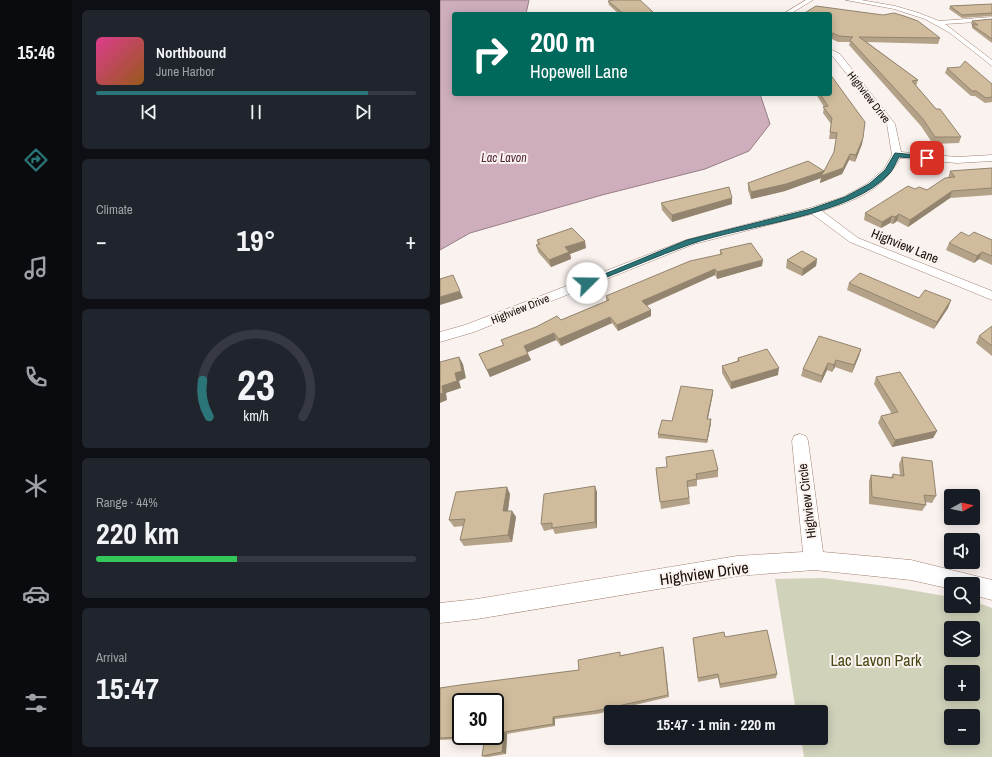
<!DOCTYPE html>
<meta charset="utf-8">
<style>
body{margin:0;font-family:"Archivo Narrow",sans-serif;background:#20242c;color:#f1f3f6;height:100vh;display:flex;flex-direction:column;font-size:15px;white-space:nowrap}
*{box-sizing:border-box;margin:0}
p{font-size:13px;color:#9ea1a6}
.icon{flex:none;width:22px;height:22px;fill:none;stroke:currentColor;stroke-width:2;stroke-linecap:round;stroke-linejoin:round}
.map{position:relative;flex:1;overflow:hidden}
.panel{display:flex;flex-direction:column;gap:10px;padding:10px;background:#0d0f14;width:368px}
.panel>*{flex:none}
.banner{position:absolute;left:12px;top:12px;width:380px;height:84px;border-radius:4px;box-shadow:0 2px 10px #0003;background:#00695c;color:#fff;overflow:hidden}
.needle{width:26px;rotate:82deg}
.fabs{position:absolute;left:504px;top:489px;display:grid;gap:8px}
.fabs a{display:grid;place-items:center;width:36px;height:36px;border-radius:4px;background:#171b24;box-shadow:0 2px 10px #0003;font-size:20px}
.speed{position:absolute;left:12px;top:693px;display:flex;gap:8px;font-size:20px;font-weight:700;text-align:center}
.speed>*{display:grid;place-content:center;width:52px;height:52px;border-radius:50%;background:#171b24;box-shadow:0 2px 10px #0003;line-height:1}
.speed .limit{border:2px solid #111;border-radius:6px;background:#fff;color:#111}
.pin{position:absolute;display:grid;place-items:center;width:34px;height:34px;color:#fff;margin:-17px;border-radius:8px;box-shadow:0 2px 6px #0006}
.me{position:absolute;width:44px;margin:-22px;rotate:68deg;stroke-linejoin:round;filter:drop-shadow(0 0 3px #0008)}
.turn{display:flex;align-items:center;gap:14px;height:84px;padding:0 12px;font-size:18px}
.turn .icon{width:52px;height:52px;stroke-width:2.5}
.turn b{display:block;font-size:28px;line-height:34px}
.big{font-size:30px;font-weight:700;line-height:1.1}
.panel .tile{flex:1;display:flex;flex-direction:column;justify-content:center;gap:6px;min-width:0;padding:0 14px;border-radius:6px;background:#20242c}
.panel .dial{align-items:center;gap:0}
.dial svg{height:104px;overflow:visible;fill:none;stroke:#363941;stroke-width:7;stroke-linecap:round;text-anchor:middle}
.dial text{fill:#f1f3f6;stroke:none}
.song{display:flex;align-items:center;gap:12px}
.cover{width:48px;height:48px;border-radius:6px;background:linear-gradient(135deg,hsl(330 70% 55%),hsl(30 70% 35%))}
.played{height:4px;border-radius:2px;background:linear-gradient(90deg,#2b7578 85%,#363941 85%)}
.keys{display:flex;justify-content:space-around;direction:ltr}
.heat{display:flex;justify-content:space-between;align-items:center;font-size:22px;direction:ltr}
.charge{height:6px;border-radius:3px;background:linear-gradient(90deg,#34c759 44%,#363941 0)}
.trip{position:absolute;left:164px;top:705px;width:224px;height:40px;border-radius:4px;background:#171b24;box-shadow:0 2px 10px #0003;font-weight:700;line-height:40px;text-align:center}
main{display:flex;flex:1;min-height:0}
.dock{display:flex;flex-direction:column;width:72px;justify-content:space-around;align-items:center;background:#090b0e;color:#9ea1a6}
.dock .icon{width:28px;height:28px}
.dock .on{color:#2b7578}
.dock b{font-size:18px;color:#f1f3f6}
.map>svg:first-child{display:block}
.green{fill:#d1d2ba;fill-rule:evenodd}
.water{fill:#ceaebc;stroke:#977d85}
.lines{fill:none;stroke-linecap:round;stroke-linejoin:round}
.minor-casing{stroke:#a18170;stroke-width:1}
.minor{fill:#fff;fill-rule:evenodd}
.wall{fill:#b3a287}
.shaded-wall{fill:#92846e}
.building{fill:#d0bc9d;stroke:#92846e;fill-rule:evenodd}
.route{fill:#2b7578;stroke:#1c4c4e}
.labels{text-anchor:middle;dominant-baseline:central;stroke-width:4;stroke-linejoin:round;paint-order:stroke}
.far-street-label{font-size:11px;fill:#170b06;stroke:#faf2ef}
.far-water-label{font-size:12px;font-style:italic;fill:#4d2238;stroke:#faf2ef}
.street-label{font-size:13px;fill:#170b06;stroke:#faf2ef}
.near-street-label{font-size:16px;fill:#170b06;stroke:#faf2ef}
.near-park-label{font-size:16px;fill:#464712;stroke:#faf2ef}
</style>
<main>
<nav class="dock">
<b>15:46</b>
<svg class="icon on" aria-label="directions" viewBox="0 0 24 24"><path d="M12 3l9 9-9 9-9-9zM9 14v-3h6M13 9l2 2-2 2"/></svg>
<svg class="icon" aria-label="music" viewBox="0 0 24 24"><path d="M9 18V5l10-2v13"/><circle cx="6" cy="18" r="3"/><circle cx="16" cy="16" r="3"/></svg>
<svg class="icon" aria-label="phone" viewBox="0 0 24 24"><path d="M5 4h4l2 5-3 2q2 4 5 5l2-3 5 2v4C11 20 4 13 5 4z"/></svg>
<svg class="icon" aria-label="climate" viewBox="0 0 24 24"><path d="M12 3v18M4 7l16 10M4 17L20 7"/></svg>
<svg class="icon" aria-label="car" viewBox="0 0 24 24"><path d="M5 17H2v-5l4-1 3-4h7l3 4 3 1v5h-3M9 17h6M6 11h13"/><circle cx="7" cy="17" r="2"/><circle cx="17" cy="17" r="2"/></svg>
<svg class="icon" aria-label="filters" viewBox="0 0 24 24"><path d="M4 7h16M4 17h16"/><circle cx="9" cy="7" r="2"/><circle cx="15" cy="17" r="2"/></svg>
</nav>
<section class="panel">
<div class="tile">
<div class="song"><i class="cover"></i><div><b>Northbound</b><p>June Harbor</p></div></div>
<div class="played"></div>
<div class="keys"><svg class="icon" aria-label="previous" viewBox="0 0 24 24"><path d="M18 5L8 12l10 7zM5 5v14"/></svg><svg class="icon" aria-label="pause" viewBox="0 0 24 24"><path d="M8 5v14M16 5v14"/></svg><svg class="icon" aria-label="next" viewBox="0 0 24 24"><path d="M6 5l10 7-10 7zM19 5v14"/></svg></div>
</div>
<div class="tile"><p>Climate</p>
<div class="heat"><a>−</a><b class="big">19°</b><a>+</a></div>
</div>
<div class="tile dial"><svg viewBox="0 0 100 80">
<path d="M14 69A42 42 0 1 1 86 69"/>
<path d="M14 69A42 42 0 0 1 9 41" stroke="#2b7578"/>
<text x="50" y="56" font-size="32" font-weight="700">23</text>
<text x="50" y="72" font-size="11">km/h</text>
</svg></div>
<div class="tile"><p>Range · 44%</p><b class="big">220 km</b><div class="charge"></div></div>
<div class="tile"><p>Arrival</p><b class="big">15:47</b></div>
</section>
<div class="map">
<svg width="552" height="757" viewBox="0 0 552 757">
<rect width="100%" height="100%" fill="#faf2ef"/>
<path class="green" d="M 383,578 L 446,586 L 511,597 L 511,606 L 533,606 L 533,601 L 552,608 L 552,757 L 364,757 L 361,738 L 381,738 L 381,712 L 356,712 L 335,579 ZM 511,628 L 533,628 L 533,650 L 511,650 ZM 511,672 L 533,672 L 533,694 L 511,694 ZM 511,716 L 533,716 L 533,738 L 511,738 Z"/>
<polygon class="water" points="0,0 89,0 86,14 14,14 14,94 320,94 330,124 309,151 265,169 162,195 30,233 0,250"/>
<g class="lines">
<defs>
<g id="minor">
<polygon points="366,0 373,0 350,14 343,14"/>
<polygon points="406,0 421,0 455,6 479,13 499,21 552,17 552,21 505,24 552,60 552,66 510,33 485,19 454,9"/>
<path d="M 390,49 L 400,54 L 455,124 L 461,152 L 517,157 L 552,155 L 552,161 L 517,163 L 460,158 C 442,191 416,200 382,211 L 418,238 L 552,291 L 552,300 L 410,242 L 372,214 L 254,244 L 34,332 L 0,342 L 0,332 L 25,325 L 246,240 L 370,208 L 403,197 L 427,184 L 444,169 L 452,155 L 447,124 L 394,58 L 390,54 Z"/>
<polygon points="360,434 366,436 368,441 383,552 471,560 552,580 552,600 533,595 533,584 511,584 511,589 471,580 374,570 297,576 37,619 0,623 0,603 37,599 297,556 363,552 352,441 354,436"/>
</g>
</defs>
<use href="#minor" class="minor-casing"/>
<use href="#minor" class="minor"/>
</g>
<g class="wall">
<polygon points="168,1 213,12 213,14 179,14 169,5"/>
<polygon points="552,4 552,16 522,18 509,9 510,6"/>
<polygon points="390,14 500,38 498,44 427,42 478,80 476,86 521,137 519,143 493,144 481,126 409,45 410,42 398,42 392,39"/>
<polygon points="552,19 552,43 532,28 532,25 531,24 532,21"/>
<polygon points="507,68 552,84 552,102 545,103 535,96 531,96 505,73"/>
<polygon points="376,94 390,94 423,138 422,144 415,162 409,160 402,174 380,183 381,178 345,191 311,199 308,190 308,183 384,171 394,153 396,139 389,139 391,124 383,113 384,107"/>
<polygon points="552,168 552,195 510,198 468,227 457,221 453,224 450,223 441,228 424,220 425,213 475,189 487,190 508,178 510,171"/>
<polygon points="292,198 292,204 232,222 222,210 221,203"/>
<polygon points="529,236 552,240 552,265 539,259 534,263 506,250 509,243"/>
<polygon points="97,240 146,248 130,254 131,259 111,267 98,252 96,245 98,245"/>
<polygon points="280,250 322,266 277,279 275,275 207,306 211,310 211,316 178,331 172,323 121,346 116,340 87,352 91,360 50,377 39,354 63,345 61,340 121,320 166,301 166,296 280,255"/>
<polygon points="377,259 376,266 362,276 346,268 347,260"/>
<polygon points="409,283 479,298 511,300 508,308 494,329 407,290"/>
<polygon points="552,326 552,356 536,343 539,336"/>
<polygon points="421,349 419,356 412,373 395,367 392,372 387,370 381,383 361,376 363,369"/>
<polygon points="298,358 338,375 291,389 282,373 282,366 297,361"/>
<polygon points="436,377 497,431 493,438 452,447 438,423 441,416 452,414 434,384"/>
<polygon points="273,393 268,419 271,419 271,423 267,443 218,438 218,434 232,421"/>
<polygon points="462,457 496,496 492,503 485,502 486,505 482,511 429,504 429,481 431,475 451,477 453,474 460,476 459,464"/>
<polygon points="216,468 278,470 278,477 257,480 257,486 248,487 250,504 221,509"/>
<polygon points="157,492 157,528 115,534 113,529 104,531 101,524"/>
<polygon points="70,494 68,511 72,511 76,517 72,542 24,546 20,540 23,526 14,527 9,520"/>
<polygon points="285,637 337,674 336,678 280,688 278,678 258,682 253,638"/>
<polygon points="224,650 229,697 157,714 115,719 115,726 67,734 66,754 48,757 45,757 42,756 45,738 0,740 0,688 139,670 181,655"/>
</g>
<g class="shaded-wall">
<polygon points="213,12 213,14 200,14"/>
<polygon points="393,33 392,39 390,39 390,34"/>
<polygon points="423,138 422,144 415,162 416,155"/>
<polygon points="410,154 409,160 402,174 380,183 381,178 345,191 311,199 311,192 384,171"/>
<polygon points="512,191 510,198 468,227 470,220"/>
<polygon points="292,198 292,204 232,222 232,215"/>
<polygon points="459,214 457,221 453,224 455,217"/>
<polygon points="452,216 450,223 441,228 442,222"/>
<polygon points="145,241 146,248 130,254 131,259 111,267 109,260 125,247"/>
<polygon points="542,252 539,259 534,263 537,256"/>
<polygon points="377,259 376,266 362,276 363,269"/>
<polygon points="323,260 322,266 277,279 277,272"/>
<polygon points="275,269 275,275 203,307 202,301"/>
<polygon points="20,291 23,298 0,305 0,297"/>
<polygon points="511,300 508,308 494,329 497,322"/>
<polygon points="211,310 211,316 178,331 177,325"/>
<polygon points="170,317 172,323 121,346 119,339"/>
<polygon points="114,333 116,340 86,353 84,346"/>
<polygon points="421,349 419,356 412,373 414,365"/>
<polygon points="88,354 91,360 50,377 47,370"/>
<polygon points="19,357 23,364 26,378 19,381 21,388 6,393 7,400 0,403 0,394 2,386"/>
<polygon points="396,360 395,367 392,372 394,365"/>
<polygon points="388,363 387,370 381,383 382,376"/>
<polygon points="339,368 338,375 291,389 291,382"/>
<polygon points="273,390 273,393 267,422 267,419"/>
<polygon points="271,419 271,423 267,443 267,440"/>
<polygon points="497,431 493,438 452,447 455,440"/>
<polygon points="155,486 157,492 157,528 155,522"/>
<polygon points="67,487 70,494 67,518 63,511"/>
<polygon points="72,511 76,517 72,542 68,535"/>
<polygon points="113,717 115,719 115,726 113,724"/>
<polygon points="64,732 67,734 66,754 62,752"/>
</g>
<g class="building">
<polygon points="174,0 200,0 213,12 200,14 184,14 168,1"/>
<polygon points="552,4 552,13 522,15 510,6"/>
<polygon points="376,6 443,15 454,13 464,16 478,21 500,38 419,37 478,80 472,81 496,109 500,109 521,137 495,137 483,119 410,40 413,37 399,36 393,33 390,34 390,14 363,14"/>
<polygon points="552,19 552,39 532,25 538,25 532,21"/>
<polygon points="525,61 552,84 552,97 546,98 536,91 532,91 507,68 520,67"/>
<polygon points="390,74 425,122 423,138 416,155 410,154 403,168 381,176 384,171 346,184 311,192 308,183 368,161 384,171 394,152 397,133 390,132 392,118 383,107 388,106 380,94 390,94"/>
<polygon points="552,168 552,188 512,191 470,220 459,214 455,217 452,216 442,222 425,213 468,186 475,189 479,187 487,190 505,178 515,177 510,171"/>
<polygon points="289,187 292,198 232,215 221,203"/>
<polygon points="132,228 145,241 125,247 129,252 109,260 96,245 100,244 97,240"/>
<polygon points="521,232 529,236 534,232 552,240 552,256 542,252 537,256 509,243"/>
<polygon points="311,243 323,260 277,272 275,269 202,301 211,310 177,325 170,317 119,339 114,333 84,346 88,354 47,370 39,354 64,345 61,340 96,327 117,316 121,320 169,300 166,296 250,261 282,254 280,250"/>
<polygon points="362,251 377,259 363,269 347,260"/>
<polygon points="420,273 479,298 485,290 511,300 497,322 409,283"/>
<polygon points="13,275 20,291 0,297 0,279"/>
<polygon points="552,326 552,346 539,336"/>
<polygon points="379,336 421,349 414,365 396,360 394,365 388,363 382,376 363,369"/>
<polygon points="327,349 339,368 291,382 282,366 299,361 298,358"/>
<polygon points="19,357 22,371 15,373 17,381 2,386 3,393 0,394 0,362"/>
<polygon points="460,372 497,431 455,440 441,416 458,412 436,377"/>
<polygon points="241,386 273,390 267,419 271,419 267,440 218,434 222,420 232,421"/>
<polygon points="273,450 278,470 256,474 257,479 247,481 249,498 220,502 216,468 227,467 226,457"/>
<polygon points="462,457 492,461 496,496 484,495 486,505 432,497 431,475 453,478 453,474 464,476"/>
<polygon points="155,486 155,522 112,528 112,523 101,524 104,494"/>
<polygon points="67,487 63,511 72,511 68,535 20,540 25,519 9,520 16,492"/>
<polygon points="327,630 337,674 280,684 278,674 258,678 253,638 284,632 285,637"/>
<path d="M 223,647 L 228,695 L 155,711 L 113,717 L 113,724 L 64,732 L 62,752 L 42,756 L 45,736 L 0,738 L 0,688 L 20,685 L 139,670 L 138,660 L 180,652 L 180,656 ZM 21,702 L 55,702 L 55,736 L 21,736 Z"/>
</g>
<path class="route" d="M 455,153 L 487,156 L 490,158 L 487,159 L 459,157 C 456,162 454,168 450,173 C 412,216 305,225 251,244 C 217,256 183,271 149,284 L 144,284 L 143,283 L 247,240 L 371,209 L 405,197 L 429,184 L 445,170 Z"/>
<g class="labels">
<g class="far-street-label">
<text transform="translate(429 97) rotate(52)">Highview Drive</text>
<text transform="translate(80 309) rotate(-22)">Highview Drive</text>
</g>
<g class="far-water-label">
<text x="64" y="158">Lac Lavon</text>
</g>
<g class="street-label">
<text transform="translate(465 246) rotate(22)">Highview Lane</text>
<text transform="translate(367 501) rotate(-97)">Highview Circle</text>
</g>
<g class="near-street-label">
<text transform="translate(264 573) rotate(-8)">Highview Drive</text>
</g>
<g class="near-park-label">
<text x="436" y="660">Lac Lavon Park</text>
</g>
</g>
</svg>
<div class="fabs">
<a><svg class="needle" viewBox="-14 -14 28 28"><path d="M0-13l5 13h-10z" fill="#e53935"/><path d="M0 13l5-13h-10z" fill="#9ea1a6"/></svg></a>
<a><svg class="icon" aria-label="sound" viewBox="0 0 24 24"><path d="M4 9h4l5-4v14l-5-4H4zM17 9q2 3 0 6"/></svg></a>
<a><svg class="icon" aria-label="search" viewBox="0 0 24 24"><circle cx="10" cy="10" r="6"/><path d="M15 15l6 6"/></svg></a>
<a><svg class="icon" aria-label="layers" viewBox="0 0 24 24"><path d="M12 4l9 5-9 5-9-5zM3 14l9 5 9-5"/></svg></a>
<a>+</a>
<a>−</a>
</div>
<div class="speed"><div class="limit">30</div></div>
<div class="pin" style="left:487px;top:158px;background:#d93025"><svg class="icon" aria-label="arrive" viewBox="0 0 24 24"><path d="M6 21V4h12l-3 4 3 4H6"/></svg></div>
<svg class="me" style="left:147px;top:283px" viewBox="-20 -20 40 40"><circle r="19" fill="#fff"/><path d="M0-13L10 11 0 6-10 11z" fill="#2b7578"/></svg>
<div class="trip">15:47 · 1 min · 220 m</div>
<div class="banner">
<div class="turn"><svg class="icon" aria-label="right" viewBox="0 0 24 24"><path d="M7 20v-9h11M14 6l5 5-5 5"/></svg><div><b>200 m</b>Hopewell Lane</div></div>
</div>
</div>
</main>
